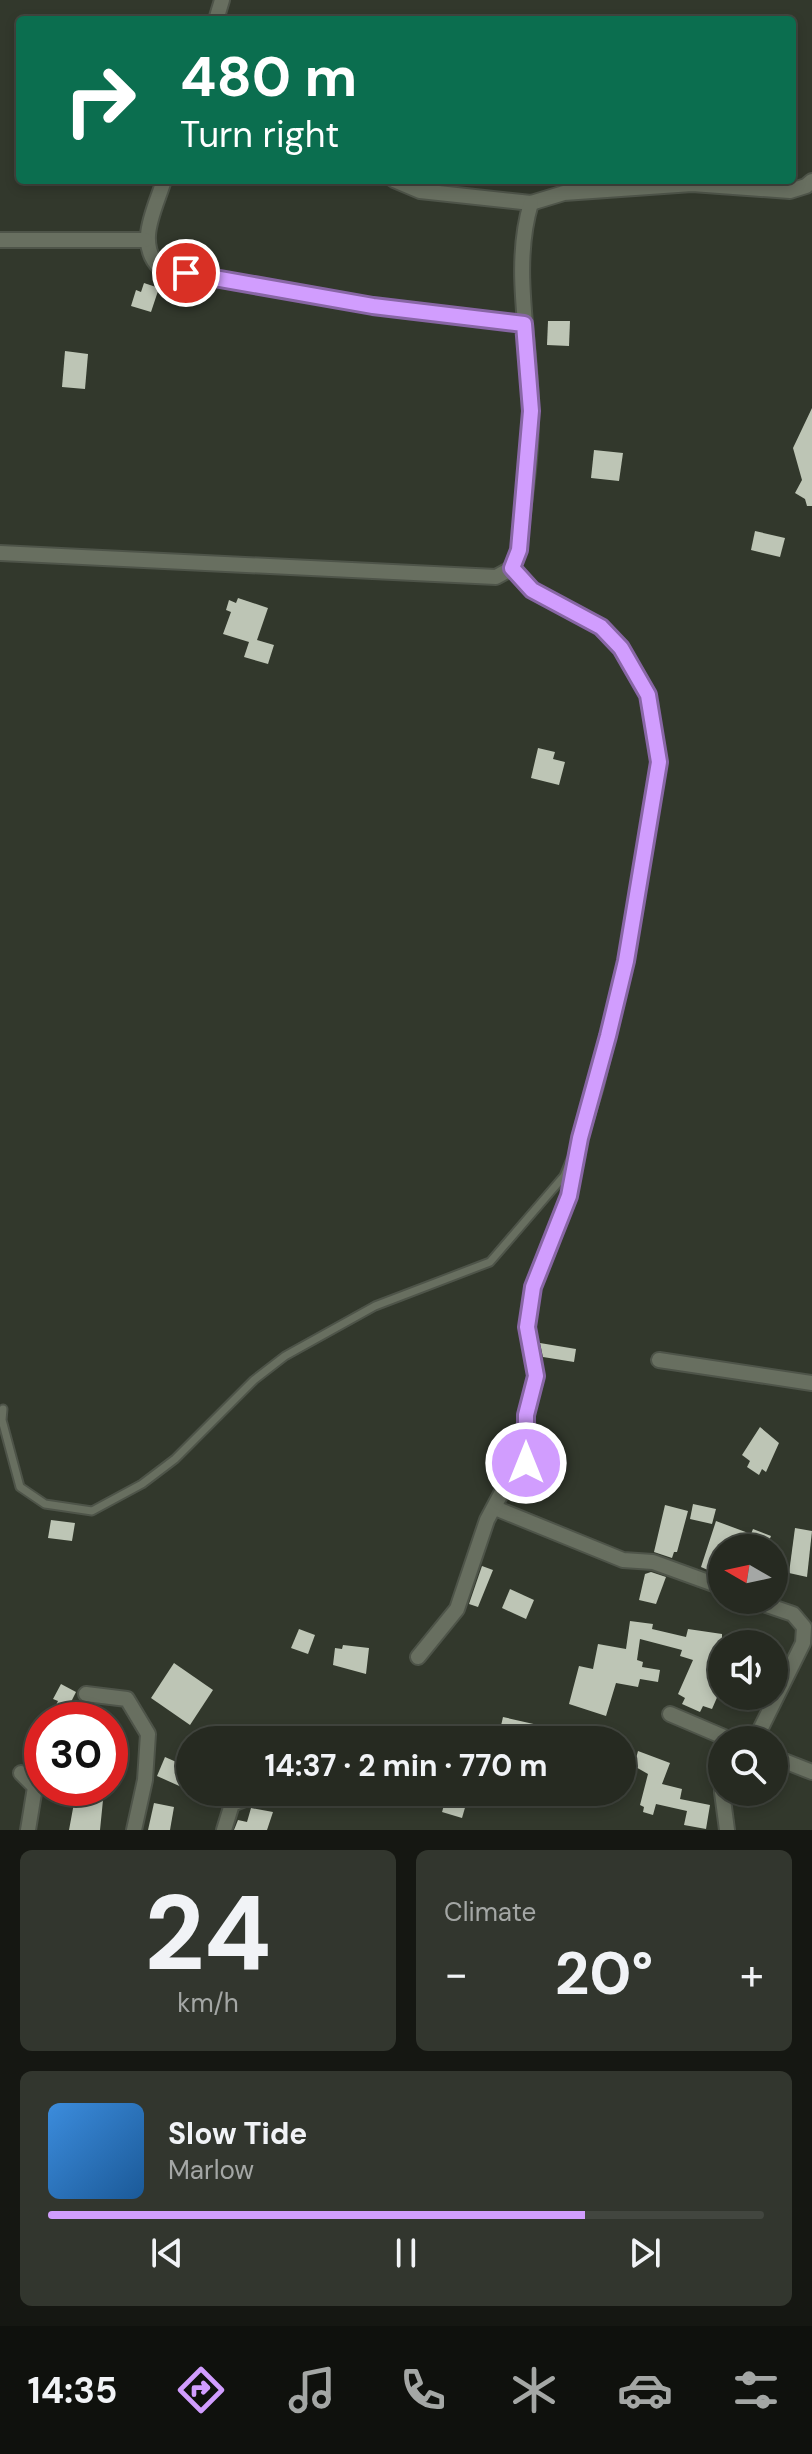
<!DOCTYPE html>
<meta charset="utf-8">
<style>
body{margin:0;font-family:"DM Sans",sans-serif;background:#32362e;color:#f1f3f6;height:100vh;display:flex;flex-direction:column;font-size:30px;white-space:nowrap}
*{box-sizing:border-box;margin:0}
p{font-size:26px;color:#a4a7a5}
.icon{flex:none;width:44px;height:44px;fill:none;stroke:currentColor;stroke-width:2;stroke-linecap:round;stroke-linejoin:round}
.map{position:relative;height:1830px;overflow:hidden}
.panel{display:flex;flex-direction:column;gap:20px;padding:20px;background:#151712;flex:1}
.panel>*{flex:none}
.top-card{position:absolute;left:16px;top:16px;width:780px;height:168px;border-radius:8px;box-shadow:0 4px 12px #0003,0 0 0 2px #42463f;background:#0b6e4f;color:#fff;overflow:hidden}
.needle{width:52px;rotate:279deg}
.tools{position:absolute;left:708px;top:1534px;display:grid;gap:16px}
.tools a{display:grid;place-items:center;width:80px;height:80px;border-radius:50%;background:#262a21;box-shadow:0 4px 12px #0003,0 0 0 2px #42463f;font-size:40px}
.speed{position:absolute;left:24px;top:1702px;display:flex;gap:16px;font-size:40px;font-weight:700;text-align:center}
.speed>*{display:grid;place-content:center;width:104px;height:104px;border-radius:50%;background:#262a21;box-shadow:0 4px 12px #0003,0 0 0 2px #42463f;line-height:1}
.speed .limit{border:12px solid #d22;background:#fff;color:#111}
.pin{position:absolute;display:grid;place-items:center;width:68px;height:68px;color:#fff;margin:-34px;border:4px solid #fff;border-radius:50%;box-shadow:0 2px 8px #0007}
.me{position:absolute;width:88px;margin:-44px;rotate:0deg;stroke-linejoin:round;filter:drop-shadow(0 0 6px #0008)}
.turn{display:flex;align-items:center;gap:28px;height:168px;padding:0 32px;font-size:36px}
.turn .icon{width:104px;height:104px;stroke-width:2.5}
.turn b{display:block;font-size:56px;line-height:68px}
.big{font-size:60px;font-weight:700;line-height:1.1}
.panel .widget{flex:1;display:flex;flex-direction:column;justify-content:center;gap:12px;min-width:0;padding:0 28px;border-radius:12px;background:#32362e}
.panel .dial{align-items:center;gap:0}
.dial b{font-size:104px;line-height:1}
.song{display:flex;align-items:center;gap:24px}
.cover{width:96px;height:96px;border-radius:12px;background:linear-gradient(135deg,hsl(210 70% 55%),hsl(210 70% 35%))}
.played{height:8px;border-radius:4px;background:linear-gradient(90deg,#d19dfe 75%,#42463f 75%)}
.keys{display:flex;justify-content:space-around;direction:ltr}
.heat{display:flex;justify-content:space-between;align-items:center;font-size:44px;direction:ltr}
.panel .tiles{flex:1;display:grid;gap:20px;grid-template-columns:1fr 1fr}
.widget:last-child{grid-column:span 2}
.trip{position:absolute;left:176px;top:1726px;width:460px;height:80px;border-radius:40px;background:#262a21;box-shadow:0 4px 12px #0003,0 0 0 2px #42463f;font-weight:700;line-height:80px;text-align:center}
.tab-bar{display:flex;height:128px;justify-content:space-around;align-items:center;background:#0f110d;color:#a4a7a5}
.tab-bar .icon{width:56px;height:56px}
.tab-bar .active{color:#d19dfe}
.tab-bar b{font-size:36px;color:#f1f3f6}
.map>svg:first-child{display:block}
.building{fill:#bdc5b5}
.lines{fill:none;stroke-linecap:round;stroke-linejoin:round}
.service-casing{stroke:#4e5449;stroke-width:11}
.minor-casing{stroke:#4e5449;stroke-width:18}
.service{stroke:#686f60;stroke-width:7}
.minor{stroke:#686f60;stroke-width:14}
.route-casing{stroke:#8866a5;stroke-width:20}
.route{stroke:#d19dfe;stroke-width:14}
</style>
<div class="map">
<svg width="812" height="1830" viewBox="0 0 812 1830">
<rect width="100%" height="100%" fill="#32382c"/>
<g class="building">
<polygon points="144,283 159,288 151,312 131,306 136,290 141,292"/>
<polygon points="548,321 570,321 569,346 547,345"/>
<polygon points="65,351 88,354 85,389 62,387"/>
<polygon points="812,408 812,506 807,506 805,499 795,493 802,480 793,448"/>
<polygon points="594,450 623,453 619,481 591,478"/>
<polygon points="755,531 785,538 780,557 751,550"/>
<polygon points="238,598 268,608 257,640 274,645 268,664 244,657 249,642 223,634 231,612 226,610 229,600 236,603"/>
<polygon points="538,748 555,752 553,759 565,762 559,785 531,778"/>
<polygon points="540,1343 576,1349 574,1362 543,1357"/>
<polygon points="760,1427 779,1443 766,1472 762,1469 759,1475 747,1467 750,1461 742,1455"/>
<polygon points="693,1504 716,1509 712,1524 690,1519"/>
<polygon points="665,1505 688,1511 677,1552 674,1552 672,1558 654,1552"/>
<polygon points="51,1520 75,1523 72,1541 48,1538"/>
<polygon points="716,1521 751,1534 753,1529 771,1536 766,1548 749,1548 730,1541 727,1548 722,1548 717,1574 701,1567"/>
<polygon points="795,1528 812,1531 807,1577 789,1573"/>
<polygon points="482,1566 493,1570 478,1607 469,1604"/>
<polygon points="651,1572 666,1577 656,1604 639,1600 645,1574"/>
<polygon points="510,1589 534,1600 526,1619 502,1608"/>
<polygon points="630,1621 653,1624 652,1629 686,1637 688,1629 722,1634 722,1686 712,1709 703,1706 700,1712 682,1704 685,1698 678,1694 693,1660 680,1656 682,1650 640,1639 637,1660 643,1662 642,1667 660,1670 658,1682 640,1679 638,1687 616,1683 606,1716 569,1704 579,1666 593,1669 598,1644 626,1649"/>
<polygon points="299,1629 315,1635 308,1654 291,1648"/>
<polygon points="343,1645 369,1648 366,1674 333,1665 335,1648 342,1649"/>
<polygon points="174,1663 213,1690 190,1725 151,1698"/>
<polygon points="61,1684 76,1692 62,1720 49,1720 58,1701 53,1699"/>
<polygon points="503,1717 538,1725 534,1739 500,1730"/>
<polygon points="638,1751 670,1763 662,1784 682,1789 680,1799 710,1805 706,1829 684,1825 687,1811 656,1804 653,1815 643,1812 644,1807 640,1805 648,1774 634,1766"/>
<polygon points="165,1757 190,1768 186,1789 157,1776"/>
<polygon points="448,1792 469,1794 462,1818 442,1812"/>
<polygon points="88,1796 103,1800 100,1830 69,1830 74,1803 86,1805"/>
<polygon points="154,1803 174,1807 170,1830 148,1830"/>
<polygon points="251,1808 273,1812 267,1830 234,1830 238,1820 247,1822"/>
</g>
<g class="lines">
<defs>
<polyline id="service" points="3,1409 2,1420 20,1487 45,1504 92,1511 142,1484 175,1459 254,1380 285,1356 375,1306 490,1262 564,1176 571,1159"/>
<g id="minor">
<polyline points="216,20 222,0"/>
<path d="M 164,180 C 155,210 135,243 160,268 L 373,306 L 524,324"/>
<polyline points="394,180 420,191 531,203 564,193 692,184 790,191 806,186 812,181"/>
<polyline points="0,240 145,240"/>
<path d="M 0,553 L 496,577 L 512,568 L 519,550 C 523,504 532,456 531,410 C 531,342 511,269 531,203"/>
<polyline points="659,1360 812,1383"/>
<polyline points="495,1508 623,1560 653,1562 722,1587"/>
<polyline points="752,1600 793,1614 804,1627 803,1643 755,1740"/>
<polyline points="418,1657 457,1609 487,1520 503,1490 526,1463 526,1415 536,1376 527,1327 533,1287 569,1196 580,1138 596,1086 626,961 659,762 648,695 621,648 601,627 532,590 512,568"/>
<polyline points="86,1694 127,1699 148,1734 145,1780 134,1830"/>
<polyline points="670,1714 731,1740"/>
<polyline points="774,1757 812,1772"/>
<polyline points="722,1767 722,1790"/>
<polyline points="21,1773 35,1787 28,1830"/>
<polyline points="722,1792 727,1830"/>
<polyline points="224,1830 232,1804 263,1792"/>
</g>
</defs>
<use href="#service" class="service-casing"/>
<use href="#minor" class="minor-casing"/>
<use href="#service" class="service"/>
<use href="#minor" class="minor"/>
</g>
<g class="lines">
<defs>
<polyline id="route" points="186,273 373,306 524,324 531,411 519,550 512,568 532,590 601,627 621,648 648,695 659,762 626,961 608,1036 580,1138 569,1196 533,1287 527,1327 536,1376 526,1415 526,1463"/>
</defs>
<use href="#route" class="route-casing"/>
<use href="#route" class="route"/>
</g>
</svg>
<div class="tools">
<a><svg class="needle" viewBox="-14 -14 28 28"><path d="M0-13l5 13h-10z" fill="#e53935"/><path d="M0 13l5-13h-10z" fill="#a4a7a5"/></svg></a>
<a><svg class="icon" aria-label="sound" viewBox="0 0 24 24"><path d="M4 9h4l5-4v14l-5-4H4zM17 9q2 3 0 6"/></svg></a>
<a><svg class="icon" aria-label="search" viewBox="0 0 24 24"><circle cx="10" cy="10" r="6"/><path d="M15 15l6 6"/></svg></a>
</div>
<div class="speed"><div class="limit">30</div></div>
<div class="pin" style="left:186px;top:273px;background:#d93025"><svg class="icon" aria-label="arrive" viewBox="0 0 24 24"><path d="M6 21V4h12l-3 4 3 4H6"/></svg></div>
<svg class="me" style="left:526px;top:1463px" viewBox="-20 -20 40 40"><circle r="17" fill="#d19dfe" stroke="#fff" stroke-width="3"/><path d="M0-11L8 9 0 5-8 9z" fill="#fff"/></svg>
<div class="trip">14:37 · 2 min · 770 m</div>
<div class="top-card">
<div class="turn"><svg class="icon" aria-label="right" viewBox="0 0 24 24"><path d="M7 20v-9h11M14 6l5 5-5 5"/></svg><div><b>480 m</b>Turn right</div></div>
</div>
</div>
<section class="panel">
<div class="tiles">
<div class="widget dial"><b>24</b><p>km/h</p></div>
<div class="widget"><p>Climate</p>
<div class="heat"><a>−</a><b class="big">20°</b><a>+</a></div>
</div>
<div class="widget">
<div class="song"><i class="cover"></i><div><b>Slow Tide</b><p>Marlow</p></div></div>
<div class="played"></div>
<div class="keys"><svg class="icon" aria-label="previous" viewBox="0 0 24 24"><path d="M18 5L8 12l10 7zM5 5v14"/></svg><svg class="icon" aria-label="pause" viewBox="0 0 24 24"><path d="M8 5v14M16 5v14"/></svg><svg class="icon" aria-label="next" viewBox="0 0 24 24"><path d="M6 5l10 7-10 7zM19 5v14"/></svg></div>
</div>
</div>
</section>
<nav class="tab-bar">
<b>14:35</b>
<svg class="icon active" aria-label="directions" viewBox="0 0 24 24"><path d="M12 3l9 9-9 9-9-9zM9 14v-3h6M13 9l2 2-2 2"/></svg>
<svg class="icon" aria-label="music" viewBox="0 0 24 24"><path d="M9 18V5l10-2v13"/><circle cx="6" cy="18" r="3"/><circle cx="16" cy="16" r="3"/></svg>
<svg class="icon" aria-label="phone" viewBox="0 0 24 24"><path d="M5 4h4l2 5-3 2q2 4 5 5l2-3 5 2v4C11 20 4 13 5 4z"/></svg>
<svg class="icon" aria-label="climate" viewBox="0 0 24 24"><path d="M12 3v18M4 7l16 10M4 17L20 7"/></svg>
<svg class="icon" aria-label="car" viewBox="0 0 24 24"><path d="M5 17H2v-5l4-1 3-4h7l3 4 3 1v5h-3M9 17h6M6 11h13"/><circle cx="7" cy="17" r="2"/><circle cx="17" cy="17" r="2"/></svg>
<svg class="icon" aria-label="filters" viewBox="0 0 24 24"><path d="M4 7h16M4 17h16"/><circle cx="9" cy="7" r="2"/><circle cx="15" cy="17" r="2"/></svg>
</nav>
